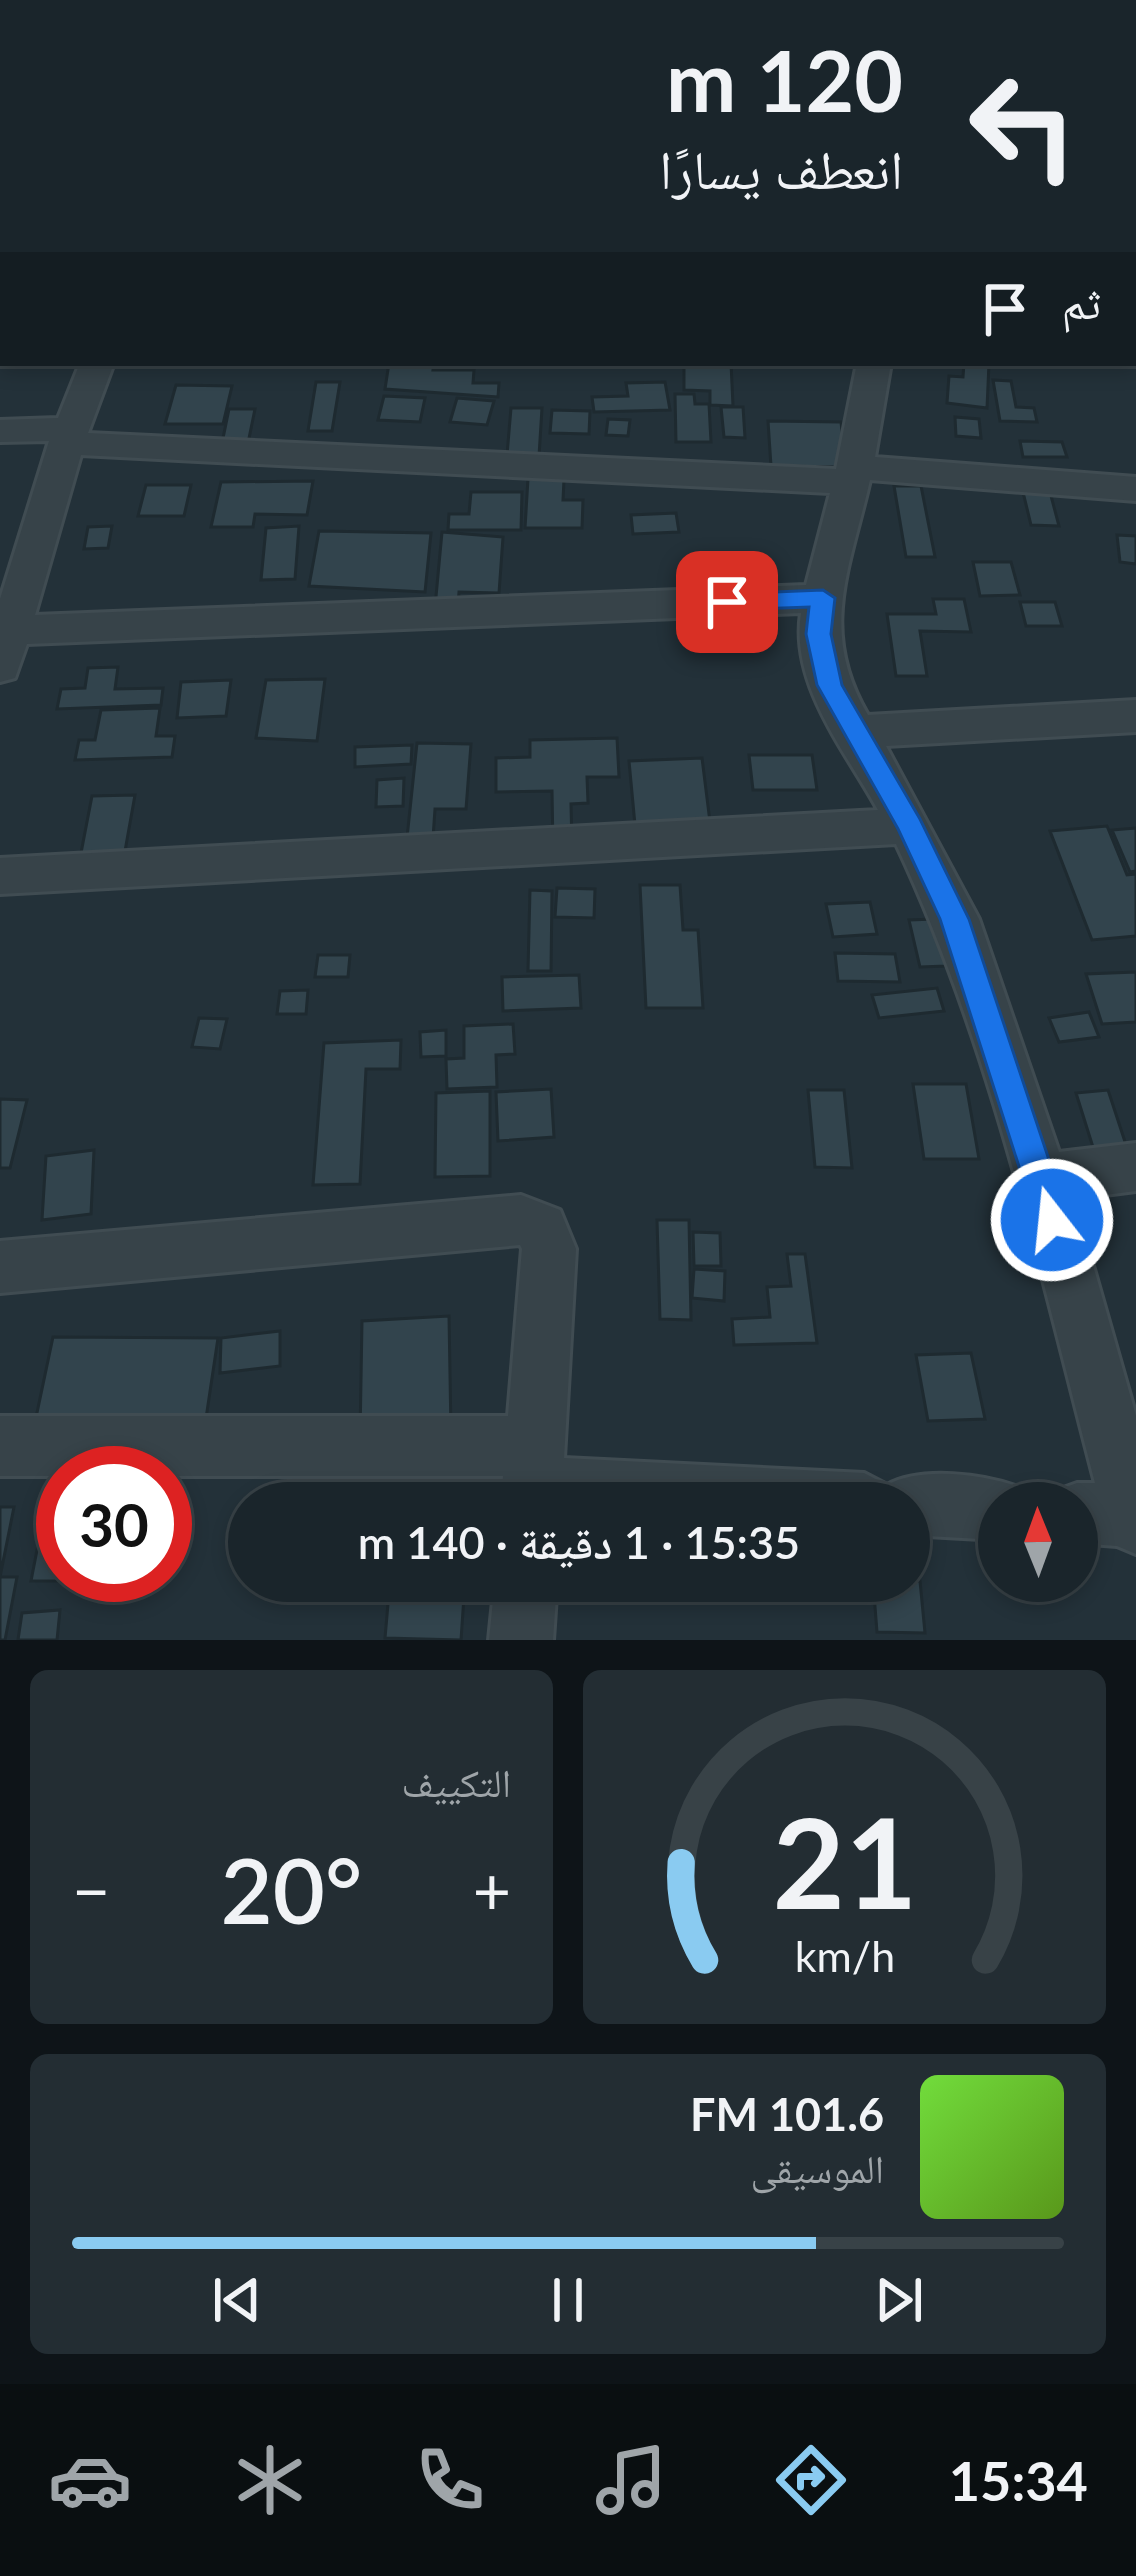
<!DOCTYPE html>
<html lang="ar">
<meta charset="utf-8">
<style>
body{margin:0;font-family:Lato,"Noto Naskh Arabic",sans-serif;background:#232d33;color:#f1f3f6;direction:rtl;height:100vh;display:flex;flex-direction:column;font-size:45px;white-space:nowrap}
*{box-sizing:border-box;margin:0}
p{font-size:39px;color:#9fa5a9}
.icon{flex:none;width:66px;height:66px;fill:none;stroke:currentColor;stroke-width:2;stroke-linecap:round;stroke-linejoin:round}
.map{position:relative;height:1640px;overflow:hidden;direction:ltr}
.panel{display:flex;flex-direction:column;gap:30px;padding:30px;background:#0e1418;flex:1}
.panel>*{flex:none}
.banner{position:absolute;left:0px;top:0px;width:1137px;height:366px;box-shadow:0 6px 18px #0003,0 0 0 3px #384247;direction:rtl;background:#1a252b;color:#f1f3f6;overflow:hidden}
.needle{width:78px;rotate:359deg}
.buttons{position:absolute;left:978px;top:1482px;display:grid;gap:24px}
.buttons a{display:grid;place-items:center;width:120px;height:120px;border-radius:50%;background:#1a252b;box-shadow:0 6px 18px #0003,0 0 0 3px #384247;font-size:60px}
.speed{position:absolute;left:36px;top:1446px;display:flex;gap:24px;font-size:60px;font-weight:700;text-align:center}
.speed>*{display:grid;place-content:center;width:156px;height:156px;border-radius:50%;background:#1a252b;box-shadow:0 6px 18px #0003,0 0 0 3px #384247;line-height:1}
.speed .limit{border:18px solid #d22;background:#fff;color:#111}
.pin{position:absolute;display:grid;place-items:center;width:102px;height:102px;color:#fff;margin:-51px;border-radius:24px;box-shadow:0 6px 18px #0006}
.me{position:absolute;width:132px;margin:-66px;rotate:344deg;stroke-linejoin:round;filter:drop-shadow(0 0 9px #0008)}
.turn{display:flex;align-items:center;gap:42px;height:252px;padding:0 36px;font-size:54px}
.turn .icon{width:156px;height:156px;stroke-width:2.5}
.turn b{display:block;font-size:84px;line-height:102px}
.then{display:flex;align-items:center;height:114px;padding:0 36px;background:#0003;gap:24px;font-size:45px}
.big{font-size:90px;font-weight:600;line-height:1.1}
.panel .card{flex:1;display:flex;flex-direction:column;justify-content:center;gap:18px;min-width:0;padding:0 42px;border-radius:18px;background:#232d33}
.panel .dial{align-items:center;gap:0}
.dial svg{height:312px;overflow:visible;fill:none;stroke:#384247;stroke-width:7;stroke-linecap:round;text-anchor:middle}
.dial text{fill:#f1f3f6;stroke:none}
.song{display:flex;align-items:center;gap:36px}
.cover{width:144px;height:144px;border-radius:18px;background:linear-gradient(135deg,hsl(100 70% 55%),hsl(90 70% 35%))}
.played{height:12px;border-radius:6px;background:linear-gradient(90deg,#8acbf1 75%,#384247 75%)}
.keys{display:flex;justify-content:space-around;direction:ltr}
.heat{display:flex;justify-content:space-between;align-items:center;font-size:66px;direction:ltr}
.panel .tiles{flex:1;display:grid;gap:30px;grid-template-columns:1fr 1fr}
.card:last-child{grid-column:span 2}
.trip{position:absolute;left:228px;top:1482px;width:702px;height:120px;border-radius:60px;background:#1a252b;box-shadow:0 6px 18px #0003,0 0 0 3px #384247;font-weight:600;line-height:120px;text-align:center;direction:rtl}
.dock{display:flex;height:192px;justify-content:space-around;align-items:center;background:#0a0f11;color:#9fa5a9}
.dock .icon{width:84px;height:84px}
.dock .on{color:#8acbf1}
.dock b{font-size:54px;color:#f1f3f6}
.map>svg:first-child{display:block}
.building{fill:#32444d;stroke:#1e2a30;stroke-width:3}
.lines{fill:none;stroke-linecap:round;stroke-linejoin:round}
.street-casing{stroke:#404c52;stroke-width:6}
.street{fill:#374349;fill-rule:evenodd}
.route{fill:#1a73e8;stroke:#114b97;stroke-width:3}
</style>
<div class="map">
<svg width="1136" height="1640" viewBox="0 0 1136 1640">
<rect width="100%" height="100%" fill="#233139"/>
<g class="building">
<polygon points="389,363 434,363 433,370 474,370 473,383 499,383 498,397 385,389"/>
<polygon points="684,363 731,363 733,406 710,405 710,391 684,390"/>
<polygon points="964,363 989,363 987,408 947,403 949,376 963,377"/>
<polygon points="993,380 1011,381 1016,407 1034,408 1037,422 1000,421"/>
<polygon points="316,382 340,382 332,431 308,431"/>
<polygon points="665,382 670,410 594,412 592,397 628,396 626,383"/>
<polygon points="176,385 232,386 223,424 165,424"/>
<polygon points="675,394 694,394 695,404 709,404 711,442 676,442"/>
<polygon points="384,396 425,398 420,422 378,420"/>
<polygon points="457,398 494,401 487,425 450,422"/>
<polygon points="721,407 743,407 745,438 724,437"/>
<polygon points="511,408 542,408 539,456 507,455"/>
<polygon points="229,409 255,409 247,448 221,448"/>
<polygon points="552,410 590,411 589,434 550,433"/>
<polygon points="955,417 979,419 981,438 956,436"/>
<polygon points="608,419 630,420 628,436 606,435"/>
<polygon points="768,421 841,422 846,467 771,466"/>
<polygon points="1020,441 1062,442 1067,457 1023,457"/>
<polygon points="528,479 564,479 563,500 583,500 582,528 525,528"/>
<polygon points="313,481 307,515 255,514 253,527 211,527 221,482"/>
<polygon points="146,485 191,485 184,516 138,516"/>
<polygon points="894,486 921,486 935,557 906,557"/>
<polygon points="471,492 522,492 521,530 448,530 449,514 469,514"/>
<polygon points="1023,492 1050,492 1059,526 1031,525"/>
<polygon points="676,513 679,532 633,534 631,515"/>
<polygon points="112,526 108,548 84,549 88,527"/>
<polygon points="299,526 295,579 261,580 266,528"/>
<polygon points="319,531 431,533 425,592 309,586"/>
<polygon points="442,532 503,537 499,593 459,592 457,618 434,618"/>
<polygon points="1117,535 1136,536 1136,564 1120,562"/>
<polygon points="973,562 1011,562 1020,595 980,596"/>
<polygon points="933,599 964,599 971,632 920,631 927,676 896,676 887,614 936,614"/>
<polygon points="1020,602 1055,602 1062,626 1026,626"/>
<polygon points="118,667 115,689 163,688 161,705 57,709 61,689 85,688 88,668"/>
<polygon points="325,679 317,741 256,738 266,680"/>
<polygon points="231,680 226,716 177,718 181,682"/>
<polygon points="160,708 156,736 175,736 172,757 75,760 79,740 95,740 101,710"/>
<polygon points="617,738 619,777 587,777 588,803 571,804 572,847 553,848 552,791 496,792 496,758 530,757 530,740"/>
<polygon points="417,743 471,744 466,809 435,809 433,838 407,838"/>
<polygon points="412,745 411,764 355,767 355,747"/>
<polygon points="749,755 812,755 817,790 753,790"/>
<polygon points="702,758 710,822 635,825 629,761"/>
<polygon points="404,778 403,806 376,807 377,780"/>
<polygon points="135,795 125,851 81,853 92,796"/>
<polygon points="1107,826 1127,875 1136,874 1136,936 1092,940 1050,831"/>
<polygon points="1136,828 1136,871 1130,872 1112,830"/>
<polygon points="640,885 680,885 683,930 698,930 703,1008 646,1008"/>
<polygon points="557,888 595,889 594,918 555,917"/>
<polygon points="530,890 552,891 551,971 528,971"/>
<polygon points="870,902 877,934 833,937 826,904"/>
<polygon points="935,919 946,966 920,967 909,920"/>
<polygon points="835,953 895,954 900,982 838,981"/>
<polygon points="318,955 350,955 348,977 315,977"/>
<polygon points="1136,972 1136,1022 1102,1024 1086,974"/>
<polygon points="579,975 581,1008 503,1011 502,977"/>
<polygon points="937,988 944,1011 879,1018 872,995"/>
<polygon points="308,990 306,1014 277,1014 280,991"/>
<polygon points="1089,1012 1099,1037 1059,1042 1049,1018"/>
<polygon points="199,1018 227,1019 220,1049 192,1047"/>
<polygon points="513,1024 515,1054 496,1055 497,1087 447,1089 446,1059 464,1058 464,1026"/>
<polygon points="446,1030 446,1056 421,1057 420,1032"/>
<polygon points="401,1040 400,1069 366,1069 360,1184 313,1185 324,1043"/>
<polygon points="913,1084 966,1084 979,1159 924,1159"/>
<polygon points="551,1089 554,1137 498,1141 496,1092"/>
<polygon points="808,1090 844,1090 852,1168 815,1167"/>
<polygon points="1108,1090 1130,1157 1097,1160 1076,1093"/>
<polygon points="490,1091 490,1176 435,1177 436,1093"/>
<polygon points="0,1099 27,1100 10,1168 0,1168"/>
<polygon points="94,1150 91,1214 42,1220 46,1156"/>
<polygon points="657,1220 689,1220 691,1320 660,1319"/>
<polygon points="693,1232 720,1233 721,1266 694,1266"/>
<polygon points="787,1254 805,1254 817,1343 734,1345 732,1319 770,1317 767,1287 791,1286"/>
<polygon points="694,1269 725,1271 724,1301 692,1298"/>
<polygon points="449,1316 451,1433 360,1438 362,1321"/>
<polygon points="280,1331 280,1366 220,1373 221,1338"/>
<polygon points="53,1337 218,1338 202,1445 34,1427"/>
<polygon points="971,1353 985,1419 928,1421 916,1355"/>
<polygon points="46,1504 63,1505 63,1581 31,1581"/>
<polygon points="0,1507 14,1507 0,1577 17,1577 5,1640 0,1640"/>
<polygon points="390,1581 465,1581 461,1640 385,1638"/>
<polygon points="873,1581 920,1581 925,1633 877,1632"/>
<polygon points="60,1610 57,1640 18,1640 22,1613"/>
</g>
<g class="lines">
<defs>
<g id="street">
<polygon points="1034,0 1060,0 1061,3 1035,3"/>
<rect x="1134" y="22" width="2" height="16"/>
<rect x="0" y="97" width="3" height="18"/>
<rect x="1134" y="136" width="2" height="18"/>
<rect x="0" y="223" width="3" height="18"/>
<rect x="1134" y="332" width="2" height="20"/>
<path d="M 80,363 L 114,363 L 88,433 L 836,469 L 857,363 L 891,363 L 875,457 L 1136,477 L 1136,501 L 870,480 C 850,568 818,631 868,715 L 1136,700 L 1136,732 L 886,746 L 979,919 L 1059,1152 L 1136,1143 L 1136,1191 L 1074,1199 L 1136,1416 L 1136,1554 L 1117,1546 L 1077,1543 L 1077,1503 L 1051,1503 L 1055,1491 L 1077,1483 L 1095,1483 C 1039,1269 991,1045 896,844 L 0,894 L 0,858 L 878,810 C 845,750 790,685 801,613 L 27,644 L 15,678 L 0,682 L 0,599 L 49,441 L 0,442 L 0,420 L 58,418 ZM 81,455 L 830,493 L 806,585 L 35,615 Z"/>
<path d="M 521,1195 L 560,1210 L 576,1249 L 564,1458 L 864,1473 L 887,1485 C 921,1466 985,1474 1021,1488 L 1027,1503 L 999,1503 L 999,1540 L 909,1535 L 909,1503 L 501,1503 L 503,1476 L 0,1476 L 0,1416 L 508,1416 L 522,1249 L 520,1245 L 0,1293 L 0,1241 Z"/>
<polygon points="495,1581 557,1581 553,1640 489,1640"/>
</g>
</defs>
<use href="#street" class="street-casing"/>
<use href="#street" class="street"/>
</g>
<polygon class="route" points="823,590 835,598 831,634 842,685 920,819 969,919 1069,1220 1064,1231 1052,1235 1041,1231 1036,1220 940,919 898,829 817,685 806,634 809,607 727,610 715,602 727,594"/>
</svg>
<div class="buttons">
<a><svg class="needle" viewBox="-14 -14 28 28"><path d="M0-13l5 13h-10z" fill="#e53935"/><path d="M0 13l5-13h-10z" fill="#9fa5a9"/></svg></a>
</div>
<div class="speed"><div class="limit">30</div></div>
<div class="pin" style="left:727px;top:602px;background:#d93025"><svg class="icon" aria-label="arrive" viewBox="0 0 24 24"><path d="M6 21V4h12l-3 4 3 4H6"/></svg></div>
<svg class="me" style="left:1052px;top:1220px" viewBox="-20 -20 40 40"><circle r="17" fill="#1a73e8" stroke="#fff" stroke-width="3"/><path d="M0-11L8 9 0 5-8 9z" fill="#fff"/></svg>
<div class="trip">15:35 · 1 دقيقة · 140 m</div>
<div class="banner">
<div class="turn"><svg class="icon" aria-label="left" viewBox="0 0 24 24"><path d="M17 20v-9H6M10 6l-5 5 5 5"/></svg><div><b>120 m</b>انعطف يسارًا</div></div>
<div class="then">ثم<svg class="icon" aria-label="arrive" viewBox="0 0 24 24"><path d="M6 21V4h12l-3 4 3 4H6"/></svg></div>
</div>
</div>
<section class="panel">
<div class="tiles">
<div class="card dial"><svg viewBox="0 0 100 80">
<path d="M14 69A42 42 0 1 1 86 69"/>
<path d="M14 69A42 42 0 0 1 8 44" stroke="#8acbf1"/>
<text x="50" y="56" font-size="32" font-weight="700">21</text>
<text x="50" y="72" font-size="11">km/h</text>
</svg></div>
<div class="card"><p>التكييف</p>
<div class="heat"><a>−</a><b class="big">20°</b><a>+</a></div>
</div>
<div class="card">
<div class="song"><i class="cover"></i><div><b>101.6 FM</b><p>الموسيقى</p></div></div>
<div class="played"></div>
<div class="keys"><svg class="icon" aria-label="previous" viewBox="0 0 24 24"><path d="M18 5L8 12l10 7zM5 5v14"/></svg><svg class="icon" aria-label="pause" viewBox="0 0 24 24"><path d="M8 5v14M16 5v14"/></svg><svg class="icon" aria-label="next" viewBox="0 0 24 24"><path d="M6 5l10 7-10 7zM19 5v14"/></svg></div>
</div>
</div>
</section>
<nav class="dock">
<b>15:34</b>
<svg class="icon on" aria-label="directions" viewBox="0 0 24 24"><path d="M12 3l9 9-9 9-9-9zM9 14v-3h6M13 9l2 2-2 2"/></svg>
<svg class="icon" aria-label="music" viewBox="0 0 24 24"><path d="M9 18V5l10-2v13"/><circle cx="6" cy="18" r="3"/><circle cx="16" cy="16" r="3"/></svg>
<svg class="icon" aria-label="phone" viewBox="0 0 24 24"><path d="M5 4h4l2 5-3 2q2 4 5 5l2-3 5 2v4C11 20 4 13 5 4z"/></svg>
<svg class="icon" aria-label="climate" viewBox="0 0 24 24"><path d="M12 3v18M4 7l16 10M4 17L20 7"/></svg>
<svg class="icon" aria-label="car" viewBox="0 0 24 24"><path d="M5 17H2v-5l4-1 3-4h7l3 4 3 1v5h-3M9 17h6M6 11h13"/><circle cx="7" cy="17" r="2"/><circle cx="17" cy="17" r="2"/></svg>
</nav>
